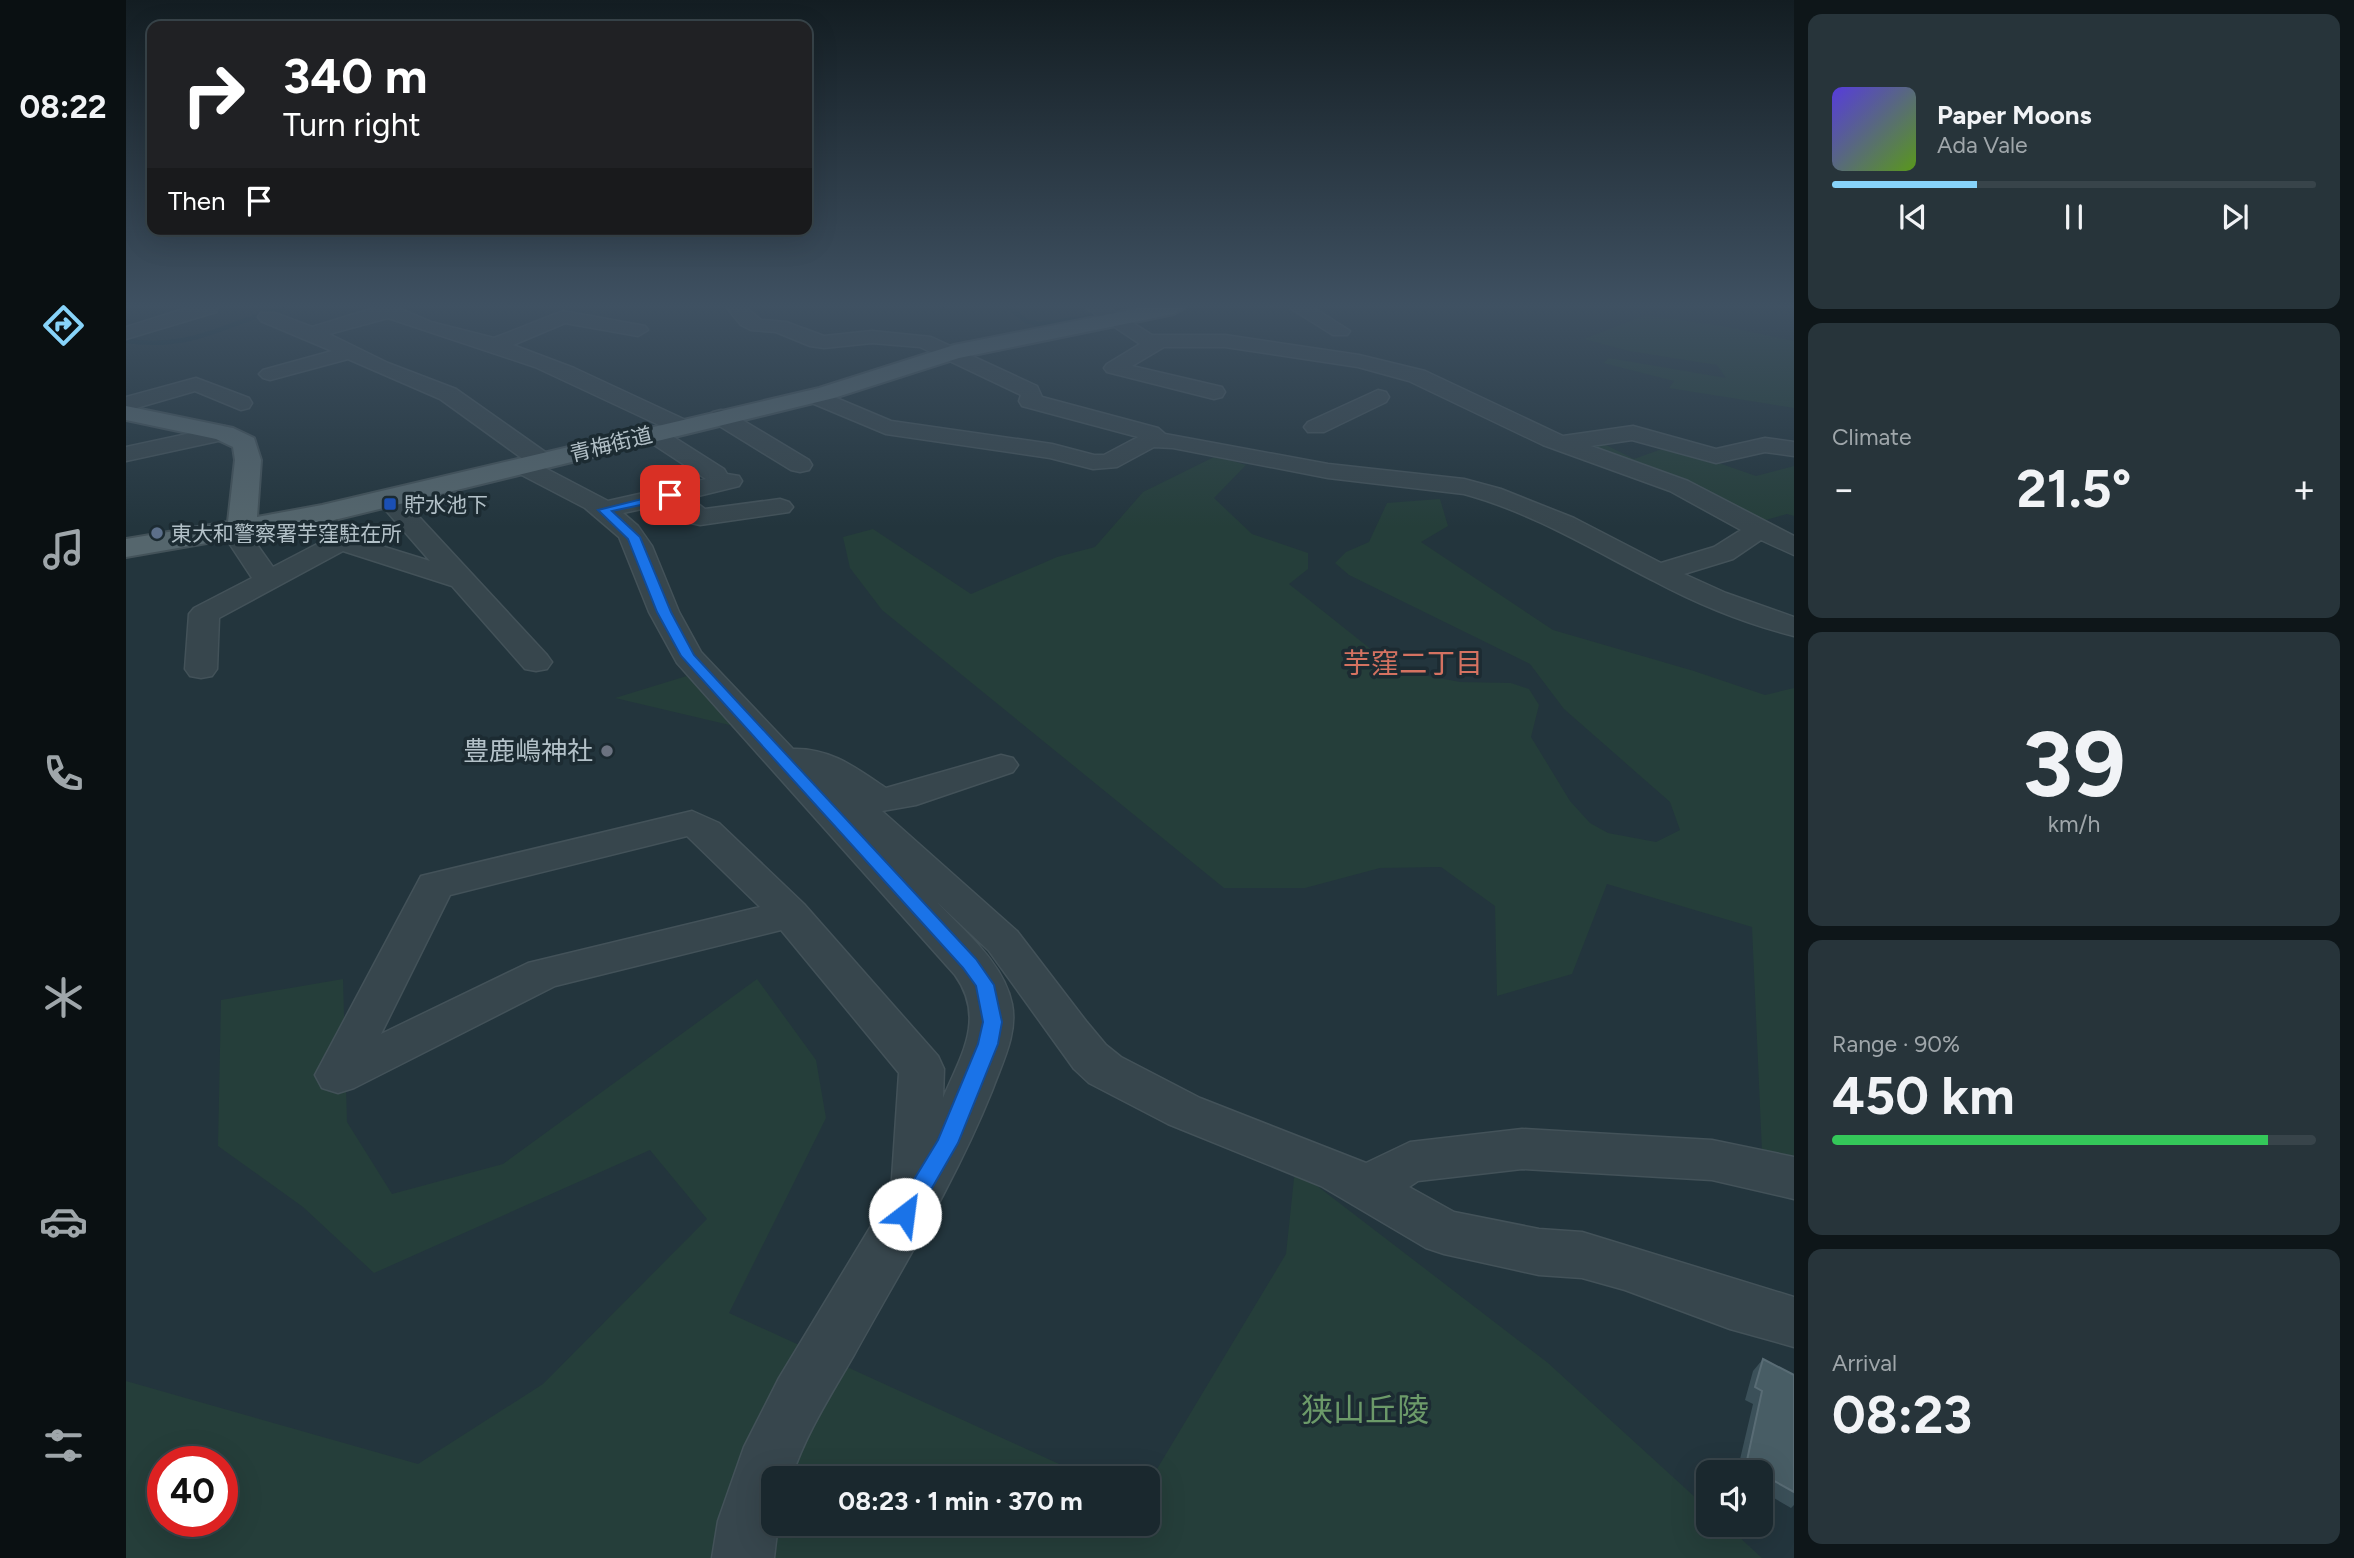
<!DOCTYPE html>
<meta charset="utf-8">
<style>
body{margin:0;font-family:Figtree,"Noto Sans JP",sans-serif;background:#27343a;color:#f1f3f6;height:100vh;display:flex;flex-direction:column;font-size:26px;white-space:nowrap}
*{box-sizing:border-box;margin:0}
p{font-size:23px;color:#9fa6aa}
.icon{flex:none;width:38px;height:38px;fill:none;stroke:currentColor;stroke-width:2;stroke-linecap:round;stroke-linejoin:round}
.map{position:relative;flex:1;overflow:hidden}
.drawer{display:flex;flex-direction:column;gap:14px;padding:14px;background:#0e1619;width:560px}
.drawer>*{flex:none}
.guide{position:absolute;left:21px;top:21px;width:665px;height:214px;border-radius:14px;box-shadow:0 7px 28px #0002,0 0 0 2px #38444a;background:#202124;color:#fff;overflow:hidden}
.fabs{position:absolute;left:1570px;top:1460px;display:grid;gap:14px}
.fabs a{display:grid;place-items:center;width:77px;height:77px;border-radius:14px;background:#1a282e;box-shadow:0 7px 28px #0002,0 0 0 2px #38444a;font-size:35px}
.speed{position:absolute;left:21px;top:1446px;display:flex;gap:14px;font-size:35px;font-weight:700;text-align:center}
.speed>*{display:grid;place-content:center;width:91px;height:91px;border-radius:50%;background:#1a282e;box-shadow:0 7px 28px #0002,0 0 0 2px #38444a;line-height:1}
.speed .limit{border:10px solid #d22;background:#fff;color:#111}
.pin{position:absolute;display:grid;place-items:center;width:60px;height:60px;color:#fff;margin:-30px;border-radius:14px;box-shadow:0 4px 10px #0006}
.me{position:absolute;width:77px;margin:-38px;rotate:30deg;stroke-linejoin:round;filter:drop-shadow(0 0 5px #0008)}
.turn{display:flex;align-items:center;gap:24px;height:147px;padding:0 21px;font-size:32px}
.turn .icon{width:91px;height:91px;stroke-width:2.5}
.turn b{display:block;font-size:49px;line-height:60px}
.then{display:flex;align-items:center;height:66px;padding:0 21px;background:#0003;gap:14px;font-size:26px}
.big{font-size:52px;font-weight:700;line-height:1.1}
.drawer .widget{flex:1;display:flex;flex-direction:column;justify-content:center;gap:10px;min-width:0;padding:0 24px;border-radius:14px;background:#27343a}
.drawer .dial{align-items:center;gap:0}
.dial b{font-size:91px;line-height:1}
.song{display:flex;align-items:center;gap:21px}
.cover{width:84px;height:84px;border-radius:10px;background:linear-gradient(135deg,hsl(250 70% 55%),hsl(90 70% 35%))}
.played{height:7px;border-radius:4px;background:linear-gradient(90deg,#87d3f9 30%,#38444a 30%)}
.keys{display:flex;justify-content:space-around;direction:ltr}
.heat{display:flex;justify-content:space-between;align-items:center;font-size:38px;direction:ltr}
.charge{height:10px;border-radius:5px;background:linear-gradient(90deg,#34c759 90%,#38444a 0)}
.trip{position:absolute;left:635px;top:1466px;width:399px;height:70px;border-radius:14px;background:#1a282e;box-shadow:0 7px 28px #0002,0 0 0 2px #38444a;font-weight:700;line-height:70px;text-align:center}
main{display:flex;flex:1;min-height:0}
.tab-bar{display:flex;flex-direction:column;width:126px;justify-content:space-around;align-items:center;background:#0a1012;color:#9fa6aa}
.tab-bar .icon{width:49px;height:49px}
.tab-bar .on{color:#87d3f9}
.tab-bar b{font-size:32px;color:#f1f3f6}
.map>svg:first-child{display:block}
.green{fill:#253e3a;fill-rule:evenodd}
.lines{fill:none;stroke-linecap:round;stroke-linejoin:round}
.stream{stroke:#16303b;stroke-width:4.5}
.minor-casing{stroke:#435259;stroke-width:3}
.major-casing{stroke:#435259;stroke-width:4}
.minor{fill:#37464d;fill-rule:evenodd}
.major{fill:#55666d;fill-rule:evenodd}
.wall{fill:#3b5059}
.building{fill:#485d65;stroke:#596c75;stroke-width:2}
.route{fill:#1a73e8;stroke:#114b97;stroke-width:2}
.transit-dot{fill:#1a4fb4;stroke:#1c2b32;stroke-width:2.5}
.service-dot{fill:#5c6f8a;stroke:#1c2b32;stroke-width:2.5}
.worship-dot{fill:#6b7280;stroke:#1c2b32;stroke-width:2.5}
.labels{text-anchor:middle;dominant-baseline:central;stroke-width:7;stroke-linejoin:round;paint-order:stroke}
.far-street-label{font-size:21px;fill:#b3c1c8;stroke:#1c2b32}
.far-poi-label{font-size:21px;fill:#b3c1c8;stroke:#1c2b32;text-anchor:start}
.poi-label{font-size:26px;fill:#b3c1c8;stroke:#1c2b32;text-anchor:end}
.neighbourhood-label{font-size:28px;fill:#d57261;stroke:#1c2b32}
.near-park-label{font-size:32px;fill:#6c9a69;stroke:#1c2b32}
</style>
<main>
<nav class="tab-bar">
<b>08:22</b>
<svg class="icon on" aria-label="directions" viewBox="0 0 24 24"><path d="M12 3l9 9-9 9-9-9zM9 14v-3h6M13 9l2 2-2 2"/></svg>
<svg class="icon" aria-label="music" viewBox="0 0 24 24"><path d="M9 18V5l10-2v13"/><circle cx="6" cy="18" r="3"/><circle cx="16" cy="16" r="3"/></svg>
<svg class="icon" aria-label="phone" viewBox="0 0 24 24"><path d="M5 4h4l2 5-3 2q2 4 5 5l2-3 5 2v4C11 20 4 13 5 4z"/></svg>
<svg class="icon" aria-label="climate" viewBox="0 0 24 24"><path d="M12 3v18M4 7l16 10M4 17L20 7"/></svg>
<svg class="icon" aria-label="car" viewBox="0 0 24 24"><path d="M5 17H2v-5l4-1 3-4h7l3 4 3 1v5h-3M9 17h6M6 11h13"/><circle cx="7" cy="17" r="2"/><circle cx="17" cy="17" r="2"/></svg>
<svg class="icon" aria-label="filters" viewBox="0 0 24 24"><path d="M4 7h16M4 17h16"/><circle cx="9" cy="7" r="2"/><circle cx="15" cy="17" r="2"/></svg>
</nav>
<div class="map">
<svg width="1668" height="1558" viewBox="0 0 1668 1558">
<rect width="100%" height="100%" fill="#23353d"/>
<g class="green">
<polygon points="1519,315 1596,326 1668,341 1668,408 1543,388 1548,381 1477,363 1483,358 1600,378 1591,365 1503,351 1458,339"/>
<polygon points="1478,444 1508,459 1544,446 1630,476 1668,466 1668,516 1661,514 1629,523 1452,445"/>
<polygon points="1090,456 1120,465 1088,498 1126,534 1182,553 1182,569 1163,584 1271,670 1334,682 1385,683 1403,689 1413,705 1405,737 1444,801 1464,823 1482,833 1530,842 1554,830 1544,802 1438,709 1404,664 1223,575 1209,563 1220,552 1243,542 1261,503 1314,499 1322,526 1295,542 1427,630 1568,671 1639,695 1668,688 1668,1158 1636,1152 1626,927 1481,884 1446,974 1371,996 1369,906 1315,867 1254,868 1179,888 1098,888 756,610 724,568 717,537 747,529 845,594 931,557 969,547 1017,492"/>
<polygon points="564,675 612,727 489,698"/>
<path d="M 217,979 L 221,1122 L 266,1194 L 377,1164 L 631,979 L 690,1060 L 700,1118 L 603,1313 L 966,1479 L 648,1479 L 648,1524 L 1022,1524 L 1022,1484 L 1160,1254 L 1169,1169 L 1422,1363 L 1582,1509 L 1582,1524 L 1599,1524 L 1636,1558 L 0,1558 L 0,1381 L 292,1464 L 417,1384 L 581,1219 L 524,1150 L 248,1273 L 177,1207 L 92,1146 L 95,1000 ZM 37,1461 L 96,1461 L 96,1521 L 37,1521 Z"/>
</g>
<g class="lines">
<g class="stream">
<polyline points="815,308 819,308"/>
<polyline points="884,308 900,321 913,324 981,315"/>
<path d="M 0,341 C 69,350 96,324 158,308"/>
</g>
<defs>
<g id="minor">
<polygon points="61,308 92,308 90,312 0,339 0,327"/>
<path d="M 248,308 L 272,308 L 305,322 L 368,338 L 437,311 L 519,326 L 522,330 L 512,336 L 439,323 L 387,345 L 448,368 L 564,422 L 568,427 L 564,432 L 548,432 L 409,367 L 262,318 L 203,334 L 262,363 L 330,389 L 425,456 L 428,461 L 425,466 L 419,468 L 482,501 L 580,479 L 519,439 L 515,434 L 519,429 L 535,429 L 598,469 L 601,474 L 613,476 L 616,481 L 613,486 L 564,498 L 579,509 L 654,499 L 663,502 L 667,507 L 663,512 L 574,525 L 565,523 L 539,504 L 497,513 L 512,526 L 526,546 L 553,612 L 575,652 L 667,749 C 705,748 730,768 760,788 L 875,755 L 887,758 L 892,765 L 887,772 L 790,805 L 756,811 L 891,931 L 960,1021 L 980,1045 L 995,1057 L 1074,1098 L 1240,1163 L 1284,1142 L 1396,1129 L 1586,1140 L 1668,1157 L 1668,1199 L 1586,1180 L 1396,1169 L 1292,1181 L 1283,1187 L 1328,1212 L 1413,1229 L 1456,1232 L 1668,1297 L 1668,1347 L 1604,1329 L 1499,1290 L 1456,1278 L 1413,1275 L 1318,1254 L 1300,1248 L 1195,1186 L 1042,1124 L 963,1083 L 948,1069 L 863,951 L 811,902 C 838,931 878,963 886,1004 C 892,1034 876,1063 866,1091 C 829,1183 776,1268 728,1355 C 705,1395 679,1435 665,1479 L 648,1479 L 648,1524 L 652,1524 L 648,1558 L 586,1558 L 592,1521 L 618,1447 L 653,1378 L 765,1193 L 773,1073 L 655,930 L 429,986 L 228,1088 L 212,1093 L 196,1088 L 189,1075 L 295,876 L 566,811 L 593,823 L 678,904 L 812,1056 L 818,1069 L 817,1098 C 835,1056 860,1018 829,975 L 551,663 L 523,612 L 493,537 L 459,508 L 388,471 L 385,466 L 388,461 L 397,459 L 314,399 L 222,359 L 144,380 L 137,378 L 133,374 L 137,370 L 206,351 L 135,321 L 132,317 L 135,313 L 149,313 L 186,327 ZM 561,836 L 634,907 L 402,963 L 255,1034 L 324,895 Z"/>
<path d="M 601,308 L 621,308 L 635,320 L 660,322 L 698,336 L 746,331 L 805,337 L 911,386 L 916,397 L 1032,428 L 1039,434 L 1202,464 L 1338,479 L 1375,489 L 1448,518 L 1535,563 L 1588,547 L 1615,530 L 1544,491 L 1417,445 L 1283,381 L 1232,367 L 1099,347 L 1038,347 L 1006,366 L 1096,387 L 1099,392 L 1096,397 L 1088,399 L 981,372 L 978,368 L 981,364 L 1014,344 L 960,308 L 983,308 L 1026,335 L 1099,335 L 1233,355 L 1299,371 L 1437,436 L 1507,426 L 1590,449 L 1639,438 L 1668,442 L 1668,456 L 1639,452 L 1590,463 L 1506,440 L 1465,446 L 1562,481 L 1668,536 L 1668,555 L 1635,540 L 1607,559 L 1558,574 L 1600,593 L 1668,617 L 1668,636 C 1620,624 1571,604 1528,581 C 1467,550 1405,512 1338,494 L 1202,478 L 1047,448 L 1028,447 L 991,467 L 967,469 L 924,458 L 760,434 L 681,401 L 678,396 L 681,391 L 689,389 L 765,421 L 926,444 L 968,455 L 978,455 L 1012,437 L 896,406 L 893,401 L 895,395 L 794,347 L 746,343 L 698,348 L 684,346 L 650,332 L 625,330 L 615,325 Z"/>
<polygon points="1164,308 1188,308 1224,331 1221,335 1207,335"/>
<polygon points="70,378 123,398 126,403 123,408 115,410 69,391 0,411 0,397"/>
<polygon points="1252,390 1260,392 1263,397 1260,402 1198,432 1182,432 1178,427 1182,422"/>
<polygon points="595,410 603,412 683,460 686,465 683,470 674,472 665,470 587,422 584,417 587,412"/>
<polygon points="98,426 106,428 110,433 106,438 0,461 0,447"/>
<polygon points="262,490 271,493 421,655 426,662 421,669 410,671 399,669 326,586 217,551 93,618 91,669 86,676 75,678 64,676 59,669 63,614 68,608 126,578 95,531 99,525 108,523 117,525 147,567 195,542 197,540 183,514 187,508 196,506 205,508 220,535 304,561 249,498 253,493"/>
</g>
<polygon id="major" points="1014,308 1058,308 1048,314 833,358 708,398 196,523 0,557 0,539 102,522 109,460 107,447 90,439 0,420 0,406 107,428 128,438 135,460 131,517 196,505 693,388 828,345"/>
</defs>
<use href="#minor" class="minor-casing"/>
<use href="#major" class="major-casing"/>
<use href="#minor" class="minor"/>
<use href="#major" class="major"/>
</g>
<polygon class="wall" points="1637,1359 1668,1375 1668,1505 1665,1508 1634,1490 1634,1472 1611,1472 1627,1404 1619,1400 1627,1371"/>
<polygon class="building" points="1637,1359 1668,1375 1668,1492 1634,1473 1634,1472 1632,1472 1620,1465 1636,1391 1629,1387"/>
<linearGradient id="sky" x2="0" y2="1"><stop stop-color="#131d22"/><stop offset="0.58" stop-color="#3f5162"/><stop offset="1" stop-color="#3f5162" stop-opacity="0"/></linearGradient>
<rect width="1668" height="527" fill="url(#sky)"/>
<polygon class="route" points="544,492 550,495 548,498 486,511 514,537 545,612 568,655 850,959 868,985 876,1022 872,1044 832,1143 787,1221 779,1224 771,1221 767,1214 812,1140 852,1044 857,1022 850,986 837,968 555,656 531,612 502,539 472,510"/>
<rect class="transit-dot" x="257" y="497" width="14" height="14" rx="3.5"/>
<circle class="service-dot" cx="31" cy="533" r="7"/>
<circle class="worship-dot" cx="481" cy="751" r="7"/>
<g class="labels">
<g class="far-street-label">
<text transform="translate(485 444) rotate(-14)">青梅街道</text>
</g>
<g class="far-poi-label">
<text x="278" y="504">貯水池下</text>
<text x="45" y="533">東大和警察署芋窪駐在所</text>
</g>
<g class="poi-label">
<text x="467" y="751">豊鹿嶋神社</text>
</g>
<g class="neighbourhood-label">
<text x="1287" y="663">芋窪二丁目</text>
</g>
<g class="near-park-label">
<text x="1239" y="1410">狭山丘陵</text>
</g>
</g>
</svg>
<div class="fabs">
<a><svg class="icon" aria-label="sound" viewBox="0 0 24 24"><path d="M4 9h4l5-4v14l-5-4H4zM17 9q2 3 0 6"/></svg></a>
</div>
<div class="speed"><div class="limit">40</div></div>
<div class="pin" style="left:544px;top:495px;background:#d93025"><svg class="icon" aria-label="arrive" viewBox="0 0 24 24"><path d="M6 21V4h12l-3 4 3 4H6"/></svg></div>
<svg class="me" style="left:779px;top:1214px" viewBox="-20 -20 40 40"><circle r="19" fill="#fff"/><path d="M0-13L10 11 0 6-10 11z" fill="#1a73e8"/></svg>
<div class="trip">08:23 · 1 min · 370 m</div>
<div class="guide">
<div class="turn"><svg class="icon" aria-label="right" viewBox="0 0 24 24"><path d="M7 20v-9h11M14 6l5 5-5 5"/></svg><div><b>340 m</b>Turn right</div></div>
<div class="then">Then<svg class="icon" aria-label="arrive" viewBox="0 0 24 24"><path d="M6 21V4h12l-3 4 3 4H6"/></svg></div>
</div>
</div>
<section class="drawer">
<div class="widget">
<div class="song"><i class="cover"></i><div><b>Paper Moons</b><p>Ada Vale</p></div></div>
<div class="played"></div>
<div class="keys"><svg class="icon" aria-label="previous" viewBox="0 0 24 24"><path d="M18 5L8 12l10 7zM5 5v14"/></svg><svg class="icon" aria-label="pause" viewBox="0 0 24 24"><path d="M8 5v14M16 5v14"/></svg><svg class="icon" aria-label="next" viewBox="0 0 24 24"><path d="M6 5l10 7-10 7zM19 5v14"/></svg></div>
</div>
<div class="widget"><p>Climate</p>
<div class="heat"><a>−</a><b class="big">21.5°</b><a>+</a></div>
</div>
<div class="widget dial"><b>39</b><p>km/h</p></div>
<div class="widget"><p>Range · 90%</p><b class="big">450 km</b><div class="charge"></div></div>
<div class="widget"><p>Arrival</p><b class="big">08:23</b></div>
</section>
</main>
